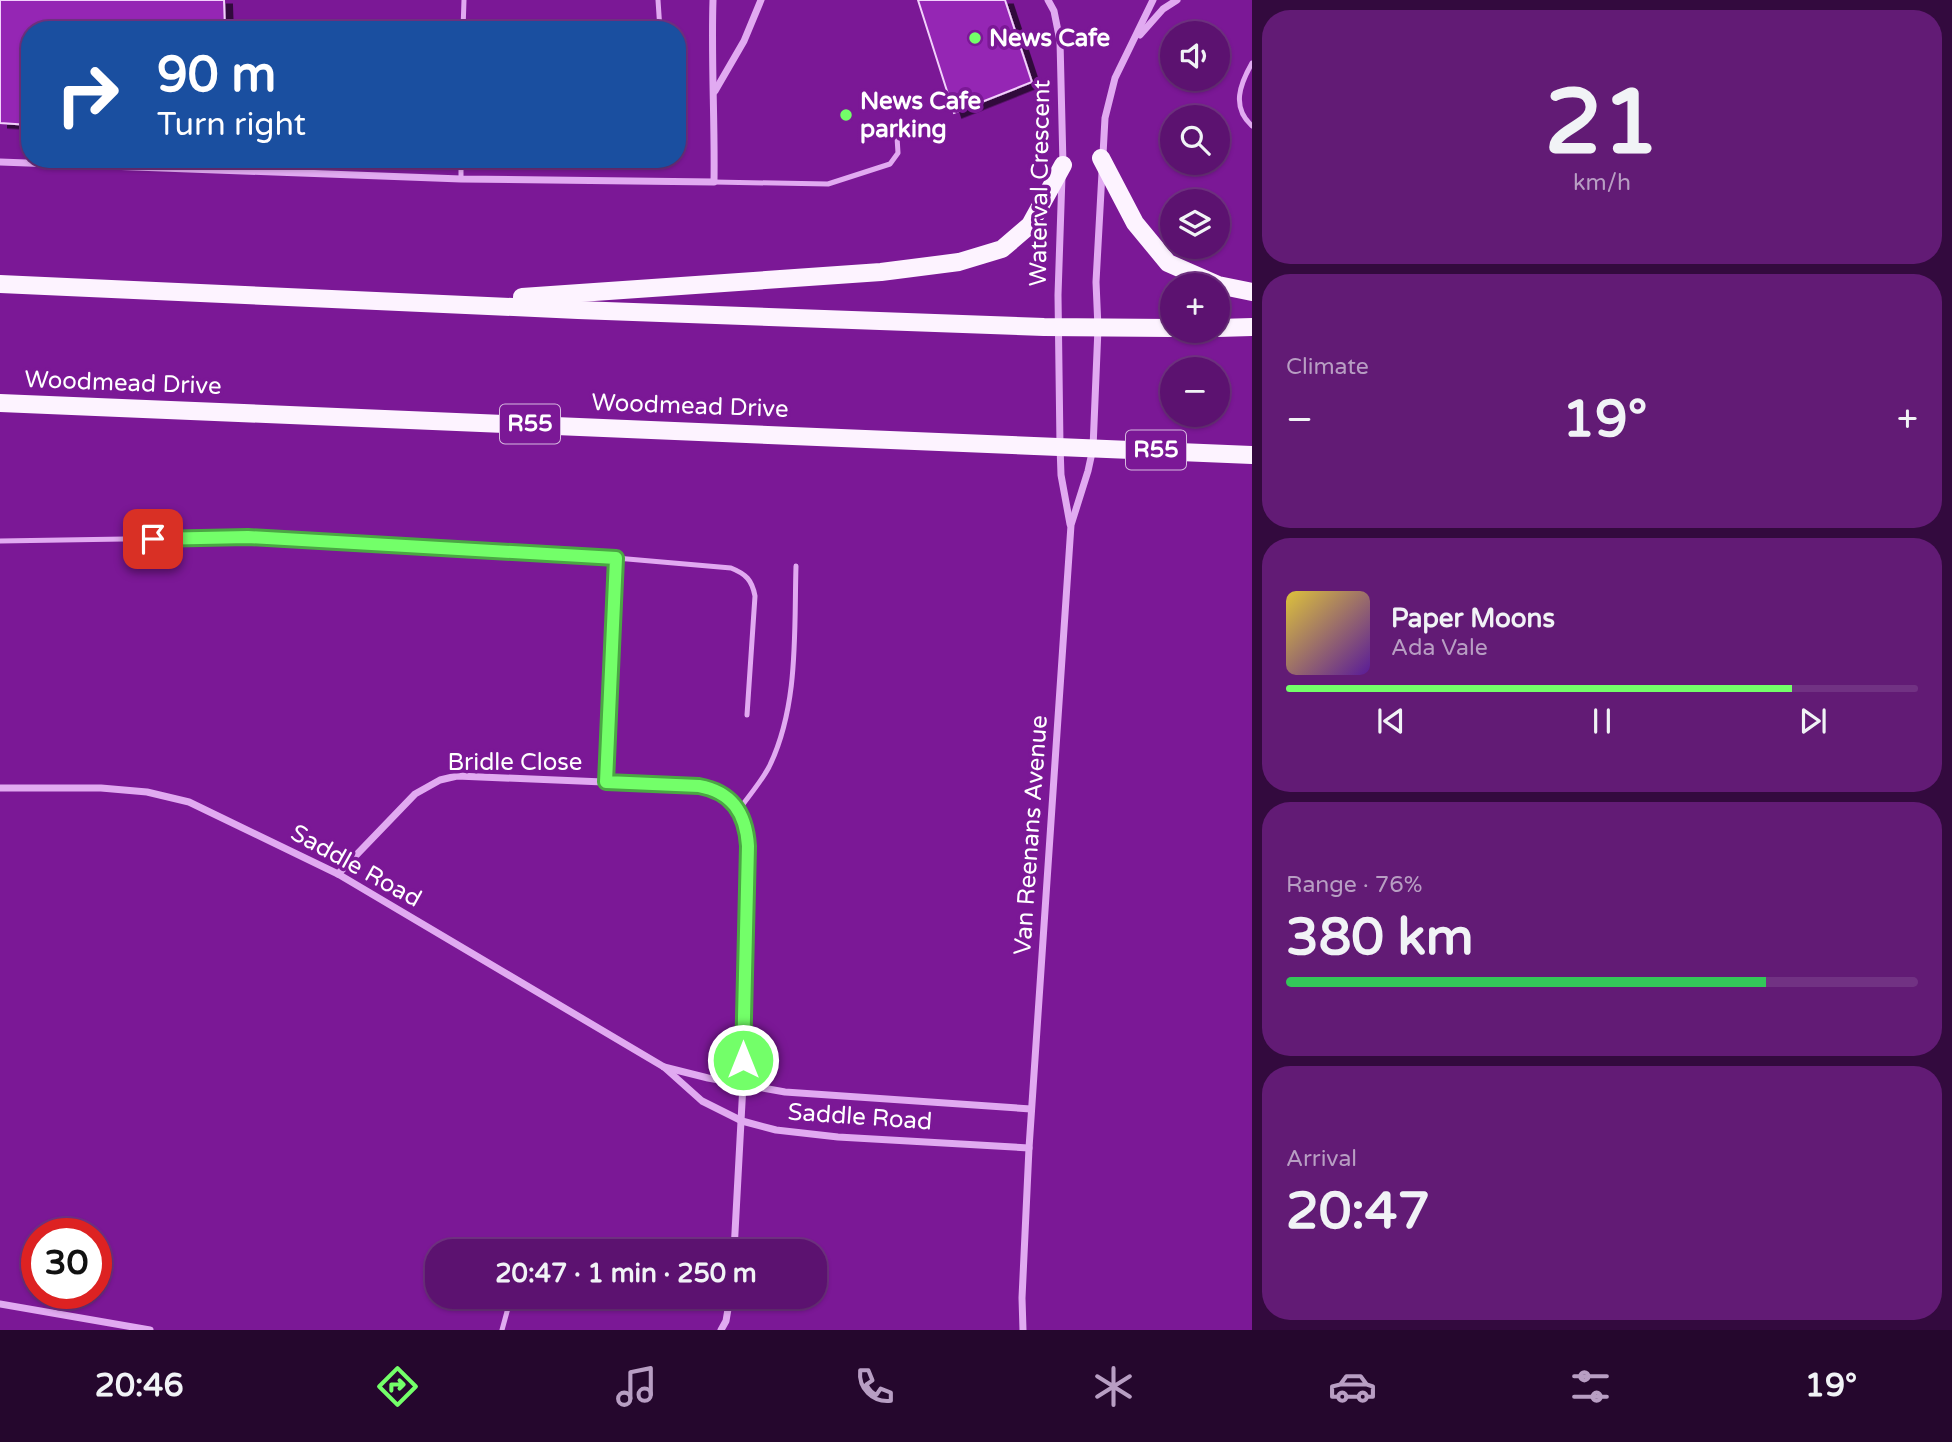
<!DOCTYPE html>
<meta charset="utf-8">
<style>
body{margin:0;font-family:"Varela Round",sans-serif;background:#621b75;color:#f1f3f6;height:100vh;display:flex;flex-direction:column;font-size:26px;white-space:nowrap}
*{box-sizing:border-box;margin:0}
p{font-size:23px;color:#b89ec3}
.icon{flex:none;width:38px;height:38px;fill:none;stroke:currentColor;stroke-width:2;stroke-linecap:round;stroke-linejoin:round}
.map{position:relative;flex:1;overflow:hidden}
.panel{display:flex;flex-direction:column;gap:10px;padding:10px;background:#330a3e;width:700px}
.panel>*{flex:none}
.top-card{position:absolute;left:21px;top:21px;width:665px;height:147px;border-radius:28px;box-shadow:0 2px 5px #0004,0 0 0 2px #713283;background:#1a4fa0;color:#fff;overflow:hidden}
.tools{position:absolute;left:1160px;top:21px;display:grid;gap:14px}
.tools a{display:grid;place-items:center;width:70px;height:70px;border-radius:50%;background:#5c1270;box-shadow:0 2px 5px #0004,0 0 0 2px #713283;font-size:35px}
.speed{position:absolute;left:21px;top:1218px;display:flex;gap:14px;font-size:35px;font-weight:700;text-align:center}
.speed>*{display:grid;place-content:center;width:91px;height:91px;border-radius:50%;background:#5c1270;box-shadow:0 2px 5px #0004,0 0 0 2px #713283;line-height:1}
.speed .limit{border:10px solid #d22;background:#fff;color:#111}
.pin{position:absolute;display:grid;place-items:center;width:60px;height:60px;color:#fff;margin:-30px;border-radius:14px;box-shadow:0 4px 10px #0006}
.me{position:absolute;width:77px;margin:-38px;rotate:0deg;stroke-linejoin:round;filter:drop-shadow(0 0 5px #0008)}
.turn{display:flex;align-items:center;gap:24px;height:147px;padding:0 21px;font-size:32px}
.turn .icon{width:91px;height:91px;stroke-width:2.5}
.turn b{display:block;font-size:49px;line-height:60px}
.big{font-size:52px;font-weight:800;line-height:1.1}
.panel .tile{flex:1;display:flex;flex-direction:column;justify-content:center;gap:10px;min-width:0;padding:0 24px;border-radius:28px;background:#621b75}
.panel .dial{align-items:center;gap:0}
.dial b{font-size:91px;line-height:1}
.song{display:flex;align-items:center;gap:21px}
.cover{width:84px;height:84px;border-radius:10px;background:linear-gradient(135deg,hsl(50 70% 55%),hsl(270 70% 35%))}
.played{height:7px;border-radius:4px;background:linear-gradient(90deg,#73ff69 80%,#713283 80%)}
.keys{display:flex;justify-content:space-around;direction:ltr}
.heat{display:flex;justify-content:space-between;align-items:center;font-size:38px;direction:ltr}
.charge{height:10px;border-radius:5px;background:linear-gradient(90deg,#34c759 76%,#713283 0)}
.trip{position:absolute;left:425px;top:1239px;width:402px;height:70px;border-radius:28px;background:#5c1270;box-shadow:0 2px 5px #0004,0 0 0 2px #713283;font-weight:800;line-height:70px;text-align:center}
.menu{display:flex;height:112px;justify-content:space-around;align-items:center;background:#25072d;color:#b89ec3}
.menu .icon{width:49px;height:49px}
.menu .selected{color:#73ff69}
.menu b{font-size:32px;color:#f1f3f6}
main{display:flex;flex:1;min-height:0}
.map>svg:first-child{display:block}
.building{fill:#9526b4;stroke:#f2d1fc;stroke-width:2;filter:url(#shadow)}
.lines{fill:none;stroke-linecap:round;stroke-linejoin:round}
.service{stroke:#e1aaf1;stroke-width:5}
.minor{stroke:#e1aaf1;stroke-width:7}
.primary{stroke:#fdf3ff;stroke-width:18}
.route-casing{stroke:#4ba644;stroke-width:18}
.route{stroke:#73ff69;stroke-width:12}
.poi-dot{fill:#73ff69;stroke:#7b1896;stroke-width:2.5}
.labels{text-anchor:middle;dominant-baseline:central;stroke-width:7;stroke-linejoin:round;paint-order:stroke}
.shield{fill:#7b1896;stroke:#d7bae0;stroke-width:2}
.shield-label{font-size:23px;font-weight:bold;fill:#fff}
.poi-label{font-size:24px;font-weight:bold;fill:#fff;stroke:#7b1896;text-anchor:start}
.street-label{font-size:24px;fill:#fff;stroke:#7b1896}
</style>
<main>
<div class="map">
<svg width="1252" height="1330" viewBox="0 0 1252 1330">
<defs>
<filter id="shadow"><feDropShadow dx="8" dy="4.5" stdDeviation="0" flood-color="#0009"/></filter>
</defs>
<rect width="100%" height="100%" fill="#7b1896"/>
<g class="building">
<polygon points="0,0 224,0 225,30 30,30 30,125 0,123"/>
<polygon points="918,0 1005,0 1032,82 954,113"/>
</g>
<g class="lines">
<g class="service">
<polyline points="658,0 660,30"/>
<polyline points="463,30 464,0"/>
<path d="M 1252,63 C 1240,84 1231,107 1252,126"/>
<polyline points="461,179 461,159"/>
<polyline points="714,182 828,184 890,164 898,153 897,137"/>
<path d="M 0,541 L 249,537 L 616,558 L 731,568 C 746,574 752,580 755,596 L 747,715"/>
<polyline points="606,782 616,558"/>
<path d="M 738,811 C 748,797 761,782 769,767 C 799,706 794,632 796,566"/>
<polyline points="502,1330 511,1297"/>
</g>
<g class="minor">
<polyline points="1048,0 1054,11 1060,41 1063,165"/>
<polyline points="1140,35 1163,9 1177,0"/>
<polyline points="715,91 744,41 761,0"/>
<path d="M 0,162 L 461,179 L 714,182 C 715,121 711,61 713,0"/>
<polyline points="1062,176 1058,295 1060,446 1061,475 1070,524"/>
<polyline points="0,788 101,788 147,792 189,802 338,874 664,1067 702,1101 742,1121 776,1130 838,1137 1029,1148"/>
<path d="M 338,874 L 415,794 L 440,780 L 457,776 L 699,786 C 732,793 746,813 748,846 L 743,986 L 743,1084 L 734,1251"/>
<polyline points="664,1067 708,1078 785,1092 1031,1109"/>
<polyline points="0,1304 150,1330"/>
<polyline points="721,1330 726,1321 730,1297"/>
<polyline points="1023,1330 1022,1298 1029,1148 1071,525 1088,471 1093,448 1098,328 1096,282 1105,118 1115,78 1153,0"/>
</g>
<g class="primary">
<polyline points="1101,158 1135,223 1168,263 1218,285 1252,292"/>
<polyline points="0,284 578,310 1044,327 1172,328"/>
<polyline points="522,297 881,272 959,262 1002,249 1030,225 1063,165"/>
<polyline points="1218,328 1252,327"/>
<polyline points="0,403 1252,455"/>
</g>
</g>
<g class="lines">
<defs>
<path id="route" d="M 153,539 L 248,537 L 616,558 L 606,782 L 699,786 C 732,792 746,813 748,846 L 743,1060"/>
</defs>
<use href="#route" class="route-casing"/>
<use href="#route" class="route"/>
</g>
<g class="poi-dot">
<circle cx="975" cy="38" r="7"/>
<circle cx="846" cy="115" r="7"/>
</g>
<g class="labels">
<g class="shield">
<rect x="500" y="404.5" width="60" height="39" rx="5"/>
<rect x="1126" y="430.5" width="60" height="39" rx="5"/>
</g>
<g class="shield-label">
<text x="530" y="424">R55</text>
<text x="1156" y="450">R55</text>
</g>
<g class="poi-label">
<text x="989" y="38">News Cafe</text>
<text x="860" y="101">News Cafe<tspan x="860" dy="28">parking</tspan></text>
</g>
<g class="street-label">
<text transform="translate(1040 183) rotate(-89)">Waterval Crescent</text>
<text transform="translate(123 383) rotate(2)">Woodmead Drive</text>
<text transform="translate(690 406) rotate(2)">Woodmead Drive</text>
<text x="515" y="762">Bridle Close</text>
<text transform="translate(1031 835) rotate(-86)">Van Reenans Avenue</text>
<text transform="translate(356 866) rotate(29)">Saddle Road</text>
<text transform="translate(860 1117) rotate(4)">Saddle Road</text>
</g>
</g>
</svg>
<div class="tools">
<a><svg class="icon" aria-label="sound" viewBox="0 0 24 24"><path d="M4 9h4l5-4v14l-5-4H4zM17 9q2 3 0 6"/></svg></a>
<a><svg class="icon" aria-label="search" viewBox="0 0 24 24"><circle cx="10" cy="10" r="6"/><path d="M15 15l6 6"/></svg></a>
<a><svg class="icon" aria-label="layers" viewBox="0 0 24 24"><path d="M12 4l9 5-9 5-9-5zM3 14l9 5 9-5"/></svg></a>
<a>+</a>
<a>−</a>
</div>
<div class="speed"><div class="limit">30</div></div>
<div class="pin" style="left:153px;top:539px;background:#d93025"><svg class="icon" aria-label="arrive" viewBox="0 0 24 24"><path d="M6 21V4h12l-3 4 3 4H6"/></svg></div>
<svg class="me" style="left:743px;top:1060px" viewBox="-20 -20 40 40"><circle r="17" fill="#73ff69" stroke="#fff" stroke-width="3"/><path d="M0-11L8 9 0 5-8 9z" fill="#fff"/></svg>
<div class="trip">20:47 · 1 min · 250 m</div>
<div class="top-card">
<div class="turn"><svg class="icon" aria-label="right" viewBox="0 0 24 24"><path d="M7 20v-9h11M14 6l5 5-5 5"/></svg><div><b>90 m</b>Turn right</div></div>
</div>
</div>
<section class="panel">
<div class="tile dial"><b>21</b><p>km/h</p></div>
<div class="tile"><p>Climate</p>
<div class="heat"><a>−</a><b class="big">19°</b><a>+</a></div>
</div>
<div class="tile">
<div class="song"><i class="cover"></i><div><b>Paper Moons</b><p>Ada Vale</p></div></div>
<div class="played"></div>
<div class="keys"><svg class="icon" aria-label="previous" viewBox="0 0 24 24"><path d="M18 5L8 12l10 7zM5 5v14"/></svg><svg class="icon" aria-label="pause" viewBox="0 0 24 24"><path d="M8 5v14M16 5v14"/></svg><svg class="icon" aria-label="next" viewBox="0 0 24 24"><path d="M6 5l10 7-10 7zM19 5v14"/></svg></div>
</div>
<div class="tile"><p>Range · 76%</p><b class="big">380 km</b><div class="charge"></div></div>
<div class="tile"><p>Arrival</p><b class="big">20:47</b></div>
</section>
</main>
<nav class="menu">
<b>20:46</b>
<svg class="icon selected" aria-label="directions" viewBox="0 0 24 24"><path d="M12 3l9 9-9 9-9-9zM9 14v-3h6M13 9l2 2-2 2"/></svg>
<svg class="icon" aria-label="music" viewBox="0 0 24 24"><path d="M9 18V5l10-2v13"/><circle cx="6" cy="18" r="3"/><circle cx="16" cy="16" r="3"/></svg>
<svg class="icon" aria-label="phone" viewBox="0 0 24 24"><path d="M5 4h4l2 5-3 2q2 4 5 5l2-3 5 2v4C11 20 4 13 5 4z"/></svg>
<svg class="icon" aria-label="climate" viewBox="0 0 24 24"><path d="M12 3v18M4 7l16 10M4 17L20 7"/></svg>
<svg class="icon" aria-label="car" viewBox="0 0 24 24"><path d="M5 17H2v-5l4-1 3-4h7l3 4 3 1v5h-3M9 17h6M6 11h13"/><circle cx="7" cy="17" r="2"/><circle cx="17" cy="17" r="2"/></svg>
<svg class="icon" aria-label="filters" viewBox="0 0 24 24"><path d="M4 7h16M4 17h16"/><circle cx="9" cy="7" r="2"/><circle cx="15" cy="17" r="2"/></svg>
<b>19°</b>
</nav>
